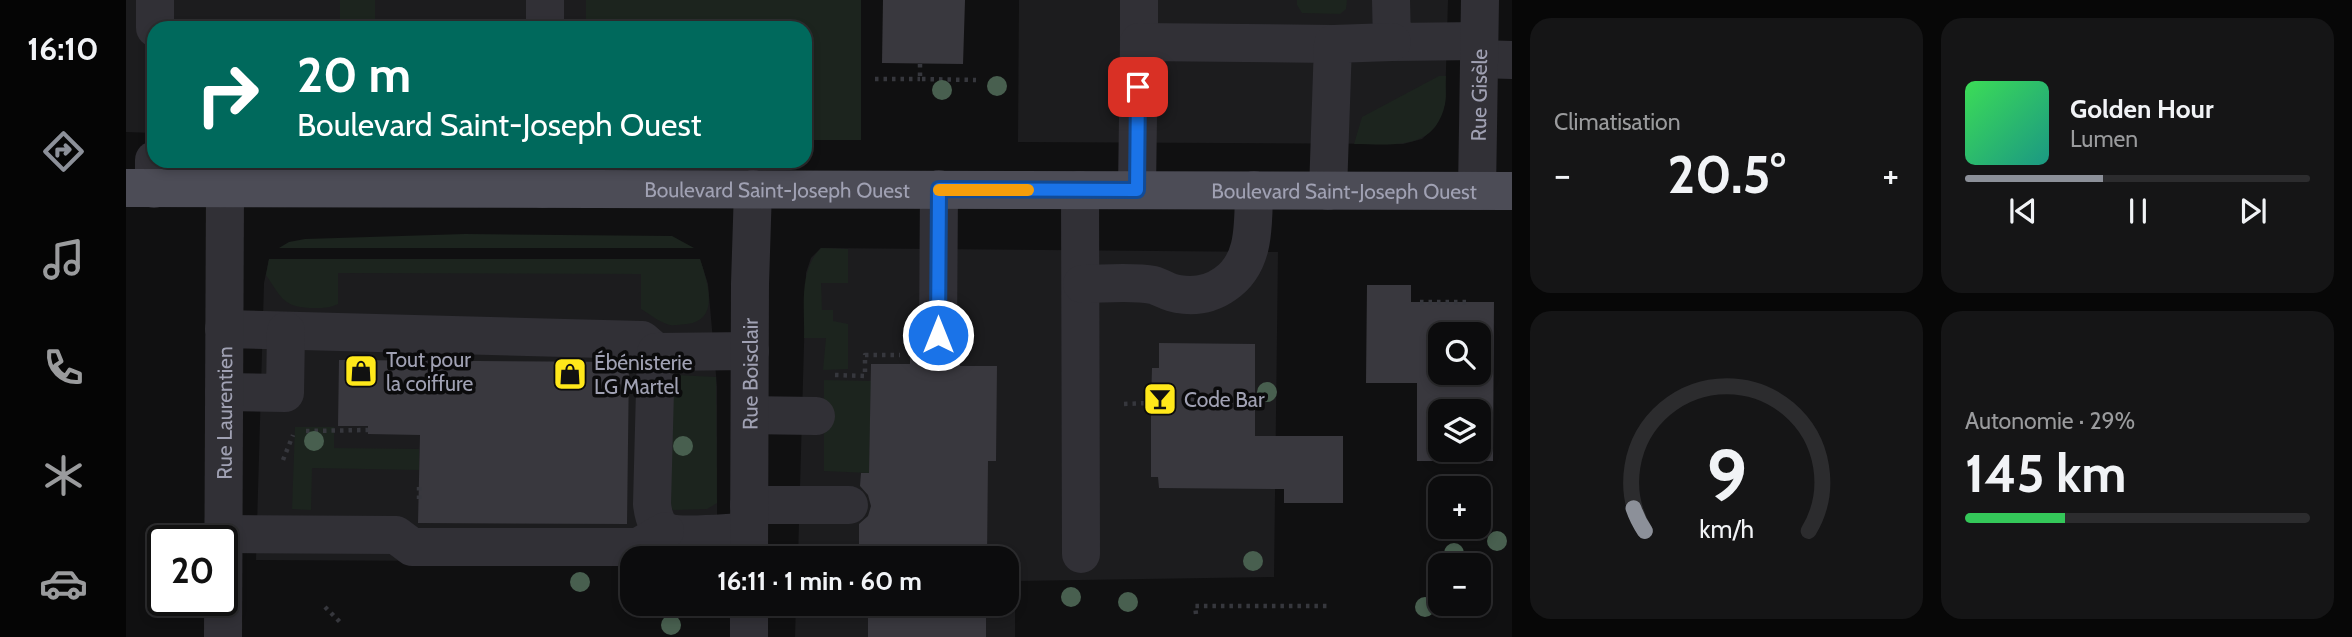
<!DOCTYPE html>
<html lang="fr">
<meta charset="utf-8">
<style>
body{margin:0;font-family:Cabin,sans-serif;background:#151516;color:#f1f3f6;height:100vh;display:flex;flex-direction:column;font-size:26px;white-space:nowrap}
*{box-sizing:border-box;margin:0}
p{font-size:23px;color:#9a9b9d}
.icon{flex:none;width:38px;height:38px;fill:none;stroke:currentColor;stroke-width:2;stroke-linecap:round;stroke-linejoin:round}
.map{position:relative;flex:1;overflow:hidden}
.side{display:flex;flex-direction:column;gap:18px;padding:18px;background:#070707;width:840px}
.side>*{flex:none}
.hud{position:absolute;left:21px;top:21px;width:665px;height:147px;border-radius:21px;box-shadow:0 4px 10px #0003,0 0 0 2px #2c2c2e;background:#00695c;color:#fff;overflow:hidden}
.buttons{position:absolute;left:1302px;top:322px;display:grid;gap:14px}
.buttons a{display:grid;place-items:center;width:63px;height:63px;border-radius:14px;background:#0c0c0d;box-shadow:0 4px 10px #0003,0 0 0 2px #2c2c2e;font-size:35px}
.speed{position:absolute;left:21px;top:525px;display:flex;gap:14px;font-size:35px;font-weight:700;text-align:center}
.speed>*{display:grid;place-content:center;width:91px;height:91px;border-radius:50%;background:#0c0c0d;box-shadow:0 4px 10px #0003,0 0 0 2px #2c2c2e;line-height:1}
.speed .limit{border:4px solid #111;border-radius:10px;background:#fff;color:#111}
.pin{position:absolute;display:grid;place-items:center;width:60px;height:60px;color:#fff;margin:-30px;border-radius:14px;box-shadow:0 4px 10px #0006}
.me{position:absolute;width:77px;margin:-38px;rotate:0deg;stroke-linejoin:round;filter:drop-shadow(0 0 5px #0008)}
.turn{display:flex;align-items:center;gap:24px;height:147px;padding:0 35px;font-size:32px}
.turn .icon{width:91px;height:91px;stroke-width:2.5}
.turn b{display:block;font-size:49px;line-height:60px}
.big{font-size:52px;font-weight:700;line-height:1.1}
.side .card{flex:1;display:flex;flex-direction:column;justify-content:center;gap:10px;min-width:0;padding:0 24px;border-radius:21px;background:#151516}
.side .dial{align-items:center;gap:0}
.dial svg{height:182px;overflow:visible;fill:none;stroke:#2c2c2e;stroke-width:7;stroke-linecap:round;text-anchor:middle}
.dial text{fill:#f1f3f6;stroke:none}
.song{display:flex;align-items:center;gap:21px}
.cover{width:84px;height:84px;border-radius:10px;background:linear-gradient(135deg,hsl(130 70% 55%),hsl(170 70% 35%))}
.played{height:7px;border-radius:4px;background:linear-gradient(90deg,#8c9099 40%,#2c2c2e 40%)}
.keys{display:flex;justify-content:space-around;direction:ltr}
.heat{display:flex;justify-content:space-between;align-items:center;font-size:38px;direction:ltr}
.charge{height:10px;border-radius:5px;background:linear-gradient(90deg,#34c759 29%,#2c2c2e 0)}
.side .tiles{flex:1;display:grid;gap:18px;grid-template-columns:repeat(2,1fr)}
.trip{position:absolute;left:494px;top:546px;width:399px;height:70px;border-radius:21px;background:#0c0c0d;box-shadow:0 4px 10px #0003,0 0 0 2px #2c2c2e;font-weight:700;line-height:70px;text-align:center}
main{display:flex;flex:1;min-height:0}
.tabs{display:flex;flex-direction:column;width:126px;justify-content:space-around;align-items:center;background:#050505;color:#9a9b9d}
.tabs .icon{width:49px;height:49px}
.tabs .on{color:#8c9099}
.tabs b{font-size:32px;color:#f1f3f6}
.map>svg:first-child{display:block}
.built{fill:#1c1c1e}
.green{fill:#1c241e}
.building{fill:#39383e;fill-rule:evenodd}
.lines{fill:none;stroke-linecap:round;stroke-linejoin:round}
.path{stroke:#36373d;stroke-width:4.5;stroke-dasharray:3.5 5;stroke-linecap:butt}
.minor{stroke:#313036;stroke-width:38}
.major{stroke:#4c4c56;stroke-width:38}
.tree{fill:#485f4f}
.route-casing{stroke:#114b97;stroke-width:18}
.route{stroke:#1a73e8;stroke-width:12}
.slow{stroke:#f59e0b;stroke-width:12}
.labels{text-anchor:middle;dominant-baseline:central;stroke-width:7;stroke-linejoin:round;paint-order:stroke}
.street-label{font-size:21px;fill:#a0a1b3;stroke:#0b0b0c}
.poi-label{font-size:21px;fill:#a0a1b3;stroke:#0b0b0c;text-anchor:start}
</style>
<main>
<nav class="tabs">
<b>16:10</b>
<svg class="icon on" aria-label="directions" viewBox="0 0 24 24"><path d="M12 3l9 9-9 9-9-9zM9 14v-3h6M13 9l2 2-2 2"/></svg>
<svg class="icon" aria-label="music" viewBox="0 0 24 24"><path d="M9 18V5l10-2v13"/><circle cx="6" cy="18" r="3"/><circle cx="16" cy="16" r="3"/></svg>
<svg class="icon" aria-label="phone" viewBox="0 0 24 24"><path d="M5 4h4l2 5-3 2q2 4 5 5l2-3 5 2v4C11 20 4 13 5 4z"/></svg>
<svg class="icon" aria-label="climate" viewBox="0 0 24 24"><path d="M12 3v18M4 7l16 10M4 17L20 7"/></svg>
<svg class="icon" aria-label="car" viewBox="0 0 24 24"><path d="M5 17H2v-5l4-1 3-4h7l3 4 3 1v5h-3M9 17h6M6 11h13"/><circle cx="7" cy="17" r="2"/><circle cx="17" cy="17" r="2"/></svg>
</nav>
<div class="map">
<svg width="1386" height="637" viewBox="0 0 1386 637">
<rect width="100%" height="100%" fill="#101011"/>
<g class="built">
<polygon points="0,0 460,0 460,28 28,28 28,133 0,132"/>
<polygon points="893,0 1322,0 1319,104 1309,127 1296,139 1277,144 892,142"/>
<polygon points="695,248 1152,252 1148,577 889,581 889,637 669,637 670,604 880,604 880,558 672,558 680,273 685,258"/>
<polygon points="143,259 574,259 582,284 591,386 591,558 506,558 506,562 130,560 138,283"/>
</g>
<g class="green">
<rect x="214" y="0" width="35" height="28"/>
<polygon points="460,0 735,0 735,140 679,140 679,28 460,28"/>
<polygon points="1171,0 1221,0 1220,9 1214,14 1176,13 1171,5"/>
<path d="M 1313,76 L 1320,76 C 1319,85 1321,96 1319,104 C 1309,152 1265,144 1228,144 L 1236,117 Z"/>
<polygon points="339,234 546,236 568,248 153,248 163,242 179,239"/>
<path d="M 695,248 L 722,249 L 722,283 L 695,283 L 696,310 L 707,310 L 707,321 L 722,324 L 722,369 L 697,370 L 700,338 L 678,338 C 679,308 672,271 695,248 Z"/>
<path d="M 143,259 L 574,259 C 581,281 595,320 561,324 C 556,324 549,326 544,325 C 535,323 523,314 515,309 L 515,274 L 212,273 L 212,304 C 204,308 198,308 189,308 C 158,308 156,299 140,275 Z"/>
<polygon points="550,375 590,377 591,503 581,509 547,510 542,504 542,379"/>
<polygon points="698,380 745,381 743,473 698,471"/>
<polygon points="169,427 208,427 208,448 293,449 293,470 186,468 185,510 166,509"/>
</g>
<g class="building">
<polygon points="757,0 839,0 837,64 756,63"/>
<path d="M 1241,285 L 1285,285 L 1285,302 L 1368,302 L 1367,461 L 1291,461 L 1291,383 L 1240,383 ZM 1314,334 L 1353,334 L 1353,373 L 1314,373 ZM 1314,411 L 1353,411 L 1353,450 L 1314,450 Z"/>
<polygon points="1033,343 1129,344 1129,436 1217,436 1217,503 1158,503 1158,489 1033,488 1032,477 1025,477 1025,403 1026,368 1033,368"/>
<polygon points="784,355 811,358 834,356 834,366 871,366 870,461 862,461 861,558 733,558 733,524 742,516 745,506 742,495 734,486 735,473 743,473 745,364 784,364"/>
<polygon points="213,360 503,362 501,524 292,523 294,435 242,434 242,426 212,426"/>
<rect x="742" y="604" width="118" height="33"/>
</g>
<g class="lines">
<g class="path">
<polyline points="794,64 794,79 850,80"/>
<polyline points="749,79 794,79"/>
<polyline points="1294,302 1342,302"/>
<polyline points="709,375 739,376 739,355 774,355"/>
<polyline points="998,404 1025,403"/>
<polyline points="180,431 242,430"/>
<polyline points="157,460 167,435"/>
<polyline points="293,499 293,482"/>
<polyline points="199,607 216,624"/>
<polyline points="1070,614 1069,606 1204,606"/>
</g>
<g class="minor">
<polyline points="1265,0 1266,42 1353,41"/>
<polyline points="29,28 29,0"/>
<polyline points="419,28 419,0"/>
<polyline points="1013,42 1013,0"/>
<polyline points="1353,59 1386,60"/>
<polyline points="28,189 28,160"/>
<polyline points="417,189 418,161"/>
<polyline points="954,190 955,554"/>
<polyline points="1011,190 1013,42 1207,44"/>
<polyline points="1202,191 1207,44 1266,42"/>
<path id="s1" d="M 1351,191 L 1354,0"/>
<path d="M 956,284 C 977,284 1007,281 1027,285 C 1035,287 1043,293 1052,294 C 1069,297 1085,294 1099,284 C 1130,263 1127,224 1128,190"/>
<path d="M 98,329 L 516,340 L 530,352 L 526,504 C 527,514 530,527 540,532 C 556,538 605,532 623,532"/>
<polyline points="812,336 813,189"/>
<polyline points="530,352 624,351"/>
<polyline points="98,392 159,393 160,331"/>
<polyline points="624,415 690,416"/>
<polyline points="623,505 723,505"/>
<polyline points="98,534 270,535 286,547 512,547 539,531"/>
<path id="s2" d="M 623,558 L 624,284 L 627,189"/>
<polyline points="623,604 623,637"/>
<path id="s3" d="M 97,637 L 99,189"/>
</g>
<path class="major" id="s4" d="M 0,188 L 1386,191"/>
</g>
<g class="tree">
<circle cx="871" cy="86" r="10"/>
<circle cx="816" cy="90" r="10"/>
<circle cx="1141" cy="392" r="10"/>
<circle cx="188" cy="441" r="10"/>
<circle cx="557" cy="446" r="10"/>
<circle cx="1371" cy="541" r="10"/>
<circle cx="1328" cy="553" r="10"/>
<circle cx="1127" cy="561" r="10"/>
<circle cx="454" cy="582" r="10"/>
<circle cx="945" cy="597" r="10"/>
<circle cx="1002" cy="602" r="10"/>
<circle cx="1299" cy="607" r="10"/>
<circle cx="545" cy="625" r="10"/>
</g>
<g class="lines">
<defs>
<polyline id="route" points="812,335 813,189 1011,190 1012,87"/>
</defs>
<use href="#route" class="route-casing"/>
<use href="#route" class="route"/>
<polyline class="slow" points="813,190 902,190"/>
</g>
<defs>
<symbol id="shop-square" viewBox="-11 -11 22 22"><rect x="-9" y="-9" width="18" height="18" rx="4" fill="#ffe81a" stroke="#0b0b0c"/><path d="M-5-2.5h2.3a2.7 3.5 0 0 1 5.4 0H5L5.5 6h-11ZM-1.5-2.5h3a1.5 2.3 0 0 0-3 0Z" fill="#111"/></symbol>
<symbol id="bar-square" viewBox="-11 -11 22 22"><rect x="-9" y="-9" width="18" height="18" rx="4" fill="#ffe81a" stroke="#0b0b0c"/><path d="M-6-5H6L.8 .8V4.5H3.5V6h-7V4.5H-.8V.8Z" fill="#111"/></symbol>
</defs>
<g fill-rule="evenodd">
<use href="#shop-square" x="216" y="352" width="38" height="38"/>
<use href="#shop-square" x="425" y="355" width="38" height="38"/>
<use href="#bar-square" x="1015" y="380" width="38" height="38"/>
</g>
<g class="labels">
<g class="street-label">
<text stroke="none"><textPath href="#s1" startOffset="96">Rue Gisèle</textPath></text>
<text stroke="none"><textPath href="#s4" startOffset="651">Boulevard Saint-Joseph Ouest</textPath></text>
<text stroke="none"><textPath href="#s4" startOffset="1218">Boulevard Saint-Joseph Ouest</textPath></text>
<text stroke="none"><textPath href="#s2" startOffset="184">Rue Boisclair</textPath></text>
<text stroke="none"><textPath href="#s3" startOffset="224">Rue Laurentien</textPath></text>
</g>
<g class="poi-label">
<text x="260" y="359">Tout pour<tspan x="260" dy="24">la coiffure</tspan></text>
<text x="468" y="362">Ébénisterie<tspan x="468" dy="24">LG Martel</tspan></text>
<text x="1058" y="399">Code Bar</text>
</g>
</g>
</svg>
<div class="buttons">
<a><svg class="icon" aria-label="search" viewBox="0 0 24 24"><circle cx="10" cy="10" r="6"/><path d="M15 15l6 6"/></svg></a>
<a><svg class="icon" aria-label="layers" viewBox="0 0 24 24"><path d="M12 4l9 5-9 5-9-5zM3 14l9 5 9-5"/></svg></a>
<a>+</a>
<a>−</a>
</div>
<div class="speed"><div class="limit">20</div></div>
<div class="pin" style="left:1012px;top:87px;background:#d93025"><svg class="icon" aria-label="arrive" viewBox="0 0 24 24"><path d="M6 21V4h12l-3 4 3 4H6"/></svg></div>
<svg class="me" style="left:812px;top:335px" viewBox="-20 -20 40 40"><circle r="17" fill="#1a73e8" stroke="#fff" stroke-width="3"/><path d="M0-11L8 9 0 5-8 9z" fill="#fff"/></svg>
<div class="trip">16:11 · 1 min · 60 m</div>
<div class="hud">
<div class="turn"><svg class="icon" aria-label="right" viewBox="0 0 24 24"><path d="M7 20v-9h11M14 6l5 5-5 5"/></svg><div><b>20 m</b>Boulevard Saint-Joseph Ouest</div></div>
</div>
</div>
<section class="side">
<div class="tiles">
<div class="card"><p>Climatisation</p>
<div class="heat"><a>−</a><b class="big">20.5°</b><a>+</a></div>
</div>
<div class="card">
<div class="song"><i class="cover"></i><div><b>Golden Hour</b><p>Lumen</p></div></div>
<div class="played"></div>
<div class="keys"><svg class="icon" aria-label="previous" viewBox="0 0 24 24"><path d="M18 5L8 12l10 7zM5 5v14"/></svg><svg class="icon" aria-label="pause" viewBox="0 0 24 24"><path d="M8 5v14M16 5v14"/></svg><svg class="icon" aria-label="next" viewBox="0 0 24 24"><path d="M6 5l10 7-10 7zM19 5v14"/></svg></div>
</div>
<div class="card dial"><svg viewBox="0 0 100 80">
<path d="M14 69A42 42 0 1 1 86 69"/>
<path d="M14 69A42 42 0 0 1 9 59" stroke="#8c9099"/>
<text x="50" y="56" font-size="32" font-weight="700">9</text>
<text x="50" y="72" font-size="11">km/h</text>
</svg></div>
<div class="card"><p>Autonomie · 29%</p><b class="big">145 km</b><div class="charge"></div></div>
</div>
</section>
</main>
